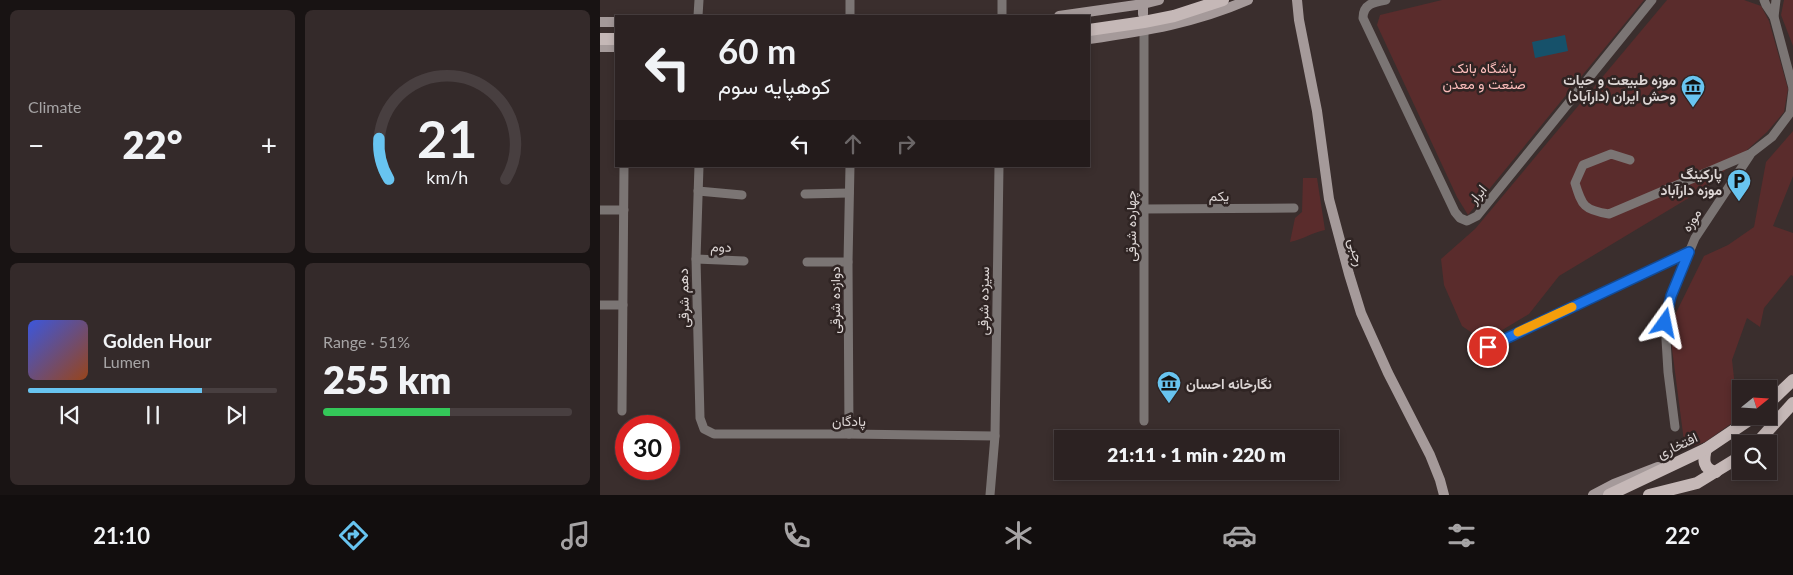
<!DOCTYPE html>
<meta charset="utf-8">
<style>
body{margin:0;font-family:Lato,Vazirmatn,sans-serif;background:#342a2a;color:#f1f3f6;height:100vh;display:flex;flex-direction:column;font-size:19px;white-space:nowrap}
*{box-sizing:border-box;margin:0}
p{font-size:16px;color:#a6a4a5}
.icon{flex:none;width:28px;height:28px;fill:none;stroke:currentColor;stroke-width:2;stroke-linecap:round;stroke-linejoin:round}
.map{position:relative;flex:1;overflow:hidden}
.side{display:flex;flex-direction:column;gap:10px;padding:10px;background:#181313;width:600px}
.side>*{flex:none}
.hud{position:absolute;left:15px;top:15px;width:475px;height:152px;border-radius:0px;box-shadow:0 2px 8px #0003,0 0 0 1px #483f40;background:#2c2222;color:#f1f3f6;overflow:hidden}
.needle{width:32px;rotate:72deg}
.controls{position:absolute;left:1132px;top:380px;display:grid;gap:10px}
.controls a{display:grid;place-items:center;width:45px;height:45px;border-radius:0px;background:#2c2222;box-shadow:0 2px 8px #0003,0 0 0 1px #483f40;font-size:25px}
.speed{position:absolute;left:15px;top:415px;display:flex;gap:10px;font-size:25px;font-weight:700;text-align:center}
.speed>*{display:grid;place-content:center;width:65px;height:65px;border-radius:50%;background:#2c2222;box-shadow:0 2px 8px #0003,0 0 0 1px #483f40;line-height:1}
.speed .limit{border:8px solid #d22;background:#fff;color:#111}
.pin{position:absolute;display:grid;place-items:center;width:42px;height:42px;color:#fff;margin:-21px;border:2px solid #fff;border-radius:50%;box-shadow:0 1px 5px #0007}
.me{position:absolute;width:55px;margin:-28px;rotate:12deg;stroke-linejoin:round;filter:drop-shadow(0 0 4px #0008)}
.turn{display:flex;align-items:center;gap:18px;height:105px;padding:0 20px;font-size:22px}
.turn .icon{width:65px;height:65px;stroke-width:2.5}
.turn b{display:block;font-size:35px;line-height:42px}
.lanes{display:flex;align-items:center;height:48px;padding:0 20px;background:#0003;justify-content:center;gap:25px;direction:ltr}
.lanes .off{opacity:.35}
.big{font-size:38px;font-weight:800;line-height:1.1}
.side .card{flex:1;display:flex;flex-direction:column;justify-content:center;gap:8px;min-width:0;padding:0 18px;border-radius:8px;background:#342a2a}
.side .dial{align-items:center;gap:0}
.dial svg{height:130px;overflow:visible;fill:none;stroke:#483f40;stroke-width:7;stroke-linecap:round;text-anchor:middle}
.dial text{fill:#f1f3f6;stroke:none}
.song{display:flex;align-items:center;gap:15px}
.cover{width:60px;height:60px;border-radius:8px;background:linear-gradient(135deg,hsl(230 70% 55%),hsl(20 70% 35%))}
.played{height:5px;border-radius:2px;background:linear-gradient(90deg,#68c4f0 70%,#483f40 70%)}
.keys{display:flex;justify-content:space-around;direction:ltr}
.heat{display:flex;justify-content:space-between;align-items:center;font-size:28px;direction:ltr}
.charge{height:8px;border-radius:4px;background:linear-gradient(90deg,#34c759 51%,#483f40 0)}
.side .tiles{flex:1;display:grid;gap:10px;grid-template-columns:repeat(2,1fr)}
.trip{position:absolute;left:454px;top:430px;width:285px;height:50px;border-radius:0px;background:#2c2222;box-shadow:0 2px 8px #0003,0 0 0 1px #483f40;font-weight:800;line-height:50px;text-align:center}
.dock{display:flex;height:80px;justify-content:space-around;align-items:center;background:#120e0e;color:#a6a4a5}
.dock .icon{width:35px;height:35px}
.dock .current{color:#68c4f0}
.dock b{font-size:22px;color:#f1f3f6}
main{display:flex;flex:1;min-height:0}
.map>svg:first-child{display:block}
.green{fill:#5a2c2c}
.water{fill:#16516a}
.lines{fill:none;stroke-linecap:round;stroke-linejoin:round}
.minor{stroke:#7b7574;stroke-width:9}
.secondary{stroke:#a59a9a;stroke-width:10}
.primary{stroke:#c5b8b7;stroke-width:12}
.route-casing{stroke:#114b97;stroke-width:12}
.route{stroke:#1a73e8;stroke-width:9}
.slow{stroke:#f59e0b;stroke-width:9}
.labels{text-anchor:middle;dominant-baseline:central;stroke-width:5;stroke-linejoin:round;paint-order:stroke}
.park-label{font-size:14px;fill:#fcbdbb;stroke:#2f2423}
.poi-label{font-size:14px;font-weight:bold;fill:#dcd5d4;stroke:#2f2423;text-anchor:end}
.street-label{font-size:14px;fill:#dcd5d4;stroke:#2f2423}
</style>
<main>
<section class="side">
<div class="tiles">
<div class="card"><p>Climate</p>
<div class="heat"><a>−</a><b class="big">22°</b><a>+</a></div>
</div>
<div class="card dial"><svg viewBox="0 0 100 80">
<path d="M14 69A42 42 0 1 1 86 69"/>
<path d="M14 69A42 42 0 0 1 8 44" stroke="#68c4f0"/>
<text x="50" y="56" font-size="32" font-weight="700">21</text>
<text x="50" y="72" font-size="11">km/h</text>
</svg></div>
<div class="card">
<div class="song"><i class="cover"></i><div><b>Golden Hour</b><p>Lumen</p></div></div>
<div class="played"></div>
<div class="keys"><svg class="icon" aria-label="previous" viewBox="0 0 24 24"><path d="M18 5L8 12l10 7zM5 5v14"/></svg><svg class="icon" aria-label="pause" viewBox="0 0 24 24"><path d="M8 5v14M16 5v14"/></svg><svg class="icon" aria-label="next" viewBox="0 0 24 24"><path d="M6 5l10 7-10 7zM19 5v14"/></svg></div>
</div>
<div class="card"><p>Range · 51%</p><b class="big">255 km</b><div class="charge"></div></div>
</div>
</section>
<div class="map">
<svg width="1193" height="495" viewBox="0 0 1193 495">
<rect width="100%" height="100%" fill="#3a2e2d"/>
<g class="green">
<polygon points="842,0 1044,0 868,215 857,197 777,25 780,15"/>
<polygon points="1067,0 1144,0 1161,6 1169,21 1188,89 1184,112 1167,132 1147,150 1107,187 959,276 929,314 884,341 862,326 844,285 841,259 875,229"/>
<polygon points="1184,0 1193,0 1193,46 1181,15"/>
<polygon points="1193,131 1193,176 1173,226 1193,233 1193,276 1191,275 1164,308 1160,327 1147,318 1132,360 1136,396 1141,400 1142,416 1105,442 1085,449 1072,349 1071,323 1104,256 1128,245 1154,227 1166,162"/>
<path d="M 703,178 L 717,178 L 725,230 C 711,233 704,239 690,242 L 695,218 L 702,212 Z"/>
</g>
<polygon class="water" points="965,35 968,51 935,58 932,42"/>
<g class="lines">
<g class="minor">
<path d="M 786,0 C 774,2 763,4 763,18 L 855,212 L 860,218 L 867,221 L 877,216 L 1052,0"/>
<polyline points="1164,0 1166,5 1174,17"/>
<polyline points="1176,0 1174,17 1193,88"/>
<polyline points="98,16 99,0"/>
<polyline points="250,16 250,0"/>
<polyline points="402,16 402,0"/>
<polyline points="544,31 544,421"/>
<path d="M 1030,160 L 1011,154 L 983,165 L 975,183 C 982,206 984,210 1009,214 L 1150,154 L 1172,137 L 1190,113 L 1193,89"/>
<polyline points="99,166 96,259 100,418 104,429 114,434 249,434 395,436"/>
<polyline points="98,191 142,195"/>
<polyline points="205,194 249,193"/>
<polyline points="544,209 694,208"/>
<polyline points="0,210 24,210"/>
<polyline points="96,259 144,261"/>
<polyline points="207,262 248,262"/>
<polyline points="0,305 23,305"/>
<polyline points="888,347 1089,252"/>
<polyline points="22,411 24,166"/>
<polyline points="1075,427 1068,372 1065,323 1071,296 1095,238 1150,155"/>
<polyline points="249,434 248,262 250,166"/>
<polyline points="390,495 395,436 399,166"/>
</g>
<g class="secondary">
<polyline points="697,0 699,20 717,111 729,199 749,274 761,313 788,373 830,455 840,480 844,495"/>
<polyline points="543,4 543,14"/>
<polyline points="459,16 543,4 559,0"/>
<polyline points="0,22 16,22"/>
<path d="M 489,39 C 546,31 595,23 648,0"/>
<polyline points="0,47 16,47"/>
<polyline points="993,495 1014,484 1058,467"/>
</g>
<g class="primary">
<polyline points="489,30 544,22 574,16 623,0"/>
<polyline points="0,39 16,39"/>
<polyline points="1169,403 1193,380"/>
<polyline points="1156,444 1193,403"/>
<path d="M 1106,449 C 1103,460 1103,469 1116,472"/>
<polyline points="1009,495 1106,449 1155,416"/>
<polyline points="1049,495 1097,483 1141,456"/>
</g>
</g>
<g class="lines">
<defs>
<polyline id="route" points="888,347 1089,252 1071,296 1065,323"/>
</defs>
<use href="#route" class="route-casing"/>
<use href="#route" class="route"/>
<polyline class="slow" points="918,332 972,307"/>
</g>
<defs>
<symbol id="museum-pin" viewBox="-11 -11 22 30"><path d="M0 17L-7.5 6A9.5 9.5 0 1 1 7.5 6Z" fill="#68c4f0" stroke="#2f2423"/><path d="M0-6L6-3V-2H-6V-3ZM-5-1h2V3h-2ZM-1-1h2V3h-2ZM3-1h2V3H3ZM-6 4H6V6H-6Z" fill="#111"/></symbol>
<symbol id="parking-pin" viewBox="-11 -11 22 30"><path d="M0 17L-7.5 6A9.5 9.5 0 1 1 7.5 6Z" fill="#68c4f0" stroke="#2f2423"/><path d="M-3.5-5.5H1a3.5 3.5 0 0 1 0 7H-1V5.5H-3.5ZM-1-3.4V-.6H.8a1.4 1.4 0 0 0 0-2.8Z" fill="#111"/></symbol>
</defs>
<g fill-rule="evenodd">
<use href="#museum-pin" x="1079" y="73" width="28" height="38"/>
<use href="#parking-pin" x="1125" y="167" width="28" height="38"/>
<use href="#museum-pin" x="555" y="369" width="28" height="38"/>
</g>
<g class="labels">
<g class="park-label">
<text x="884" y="67">باشگاه بانک<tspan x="884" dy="16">صنعت و معدن</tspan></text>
</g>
<g class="poi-label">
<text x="1076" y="79">موزه طبیعت و حیات<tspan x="1076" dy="16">وحش ایران (دارآباد)</tspan></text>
<text x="1122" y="173">پارکینگ<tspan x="1122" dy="16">موزه دارآباد</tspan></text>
<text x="586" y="383" text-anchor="start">نگارخانه احسان</text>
</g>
<g class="street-label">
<text transform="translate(877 194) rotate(-51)">ابرار</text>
<text x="619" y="195">یکم</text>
<text transform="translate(1091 220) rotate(-58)">موزه</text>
<text transform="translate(530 226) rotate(-90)">چهارده شرقی</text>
<text transform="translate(121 246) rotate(2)">دوم</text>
<text transform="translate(757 252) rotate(75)">رجبی</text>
<text transform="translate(83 298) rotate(-91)">دهم شرقی</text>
<text transform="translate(234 300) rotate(-90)">دوازده شرقی</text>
<text transform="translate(383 301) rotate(-89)">سیزده شرقی</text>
<text x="249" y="420">پادگان</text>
<text transform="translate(1077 445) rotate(-25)">افتخاری</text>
</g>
</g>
</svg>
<div class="controls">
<a><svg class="needle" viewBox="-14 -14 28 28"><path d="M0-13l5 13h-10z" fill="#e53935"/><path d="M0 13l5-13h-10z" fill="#a6a4a5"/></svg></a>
<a><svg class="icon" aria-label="search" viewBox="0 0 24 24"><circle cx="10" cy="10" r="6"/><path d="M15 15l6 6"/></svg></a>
</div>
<div class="speed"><div class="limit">30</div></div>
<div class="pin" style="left:888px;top:347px;background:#d93025"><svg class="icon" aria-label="arrive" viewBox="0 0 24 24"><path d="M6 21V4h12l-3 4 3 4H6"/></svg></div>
<svg class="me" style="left:1065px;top:323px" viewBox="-20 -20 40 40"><path d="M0-17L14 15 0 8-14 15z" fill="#1a73e8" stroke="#fff" stroke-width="4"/></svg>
<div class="trip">21:11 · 1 min · 220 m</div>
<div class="hud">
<div class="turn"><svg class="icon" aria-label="left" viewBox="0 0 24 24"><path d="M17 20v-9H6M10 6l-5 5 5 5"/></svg><div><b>60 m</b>کوهپایه سوم</div></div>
<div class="lanes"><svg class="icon" aria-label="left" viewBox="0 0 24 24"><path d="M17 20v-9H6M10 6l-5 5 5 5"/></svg><svg class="icon off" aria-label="ahead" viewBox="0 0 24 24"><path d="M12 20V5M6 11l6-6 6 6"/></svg><svg class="icon off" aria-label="right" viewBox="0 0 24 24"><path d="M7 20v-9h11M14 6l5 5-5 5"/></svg></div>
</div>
</div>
</main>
<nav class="dock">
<b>21:10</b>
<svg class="icon current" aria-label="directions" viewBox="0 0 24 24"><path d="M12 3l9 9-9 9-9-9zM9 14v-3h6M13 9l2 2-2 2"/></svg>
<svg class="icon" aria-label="music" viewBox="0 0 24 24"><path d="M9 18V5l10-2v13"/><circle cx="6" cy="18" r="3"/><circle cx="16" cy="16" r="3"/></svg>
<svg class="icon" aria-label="phone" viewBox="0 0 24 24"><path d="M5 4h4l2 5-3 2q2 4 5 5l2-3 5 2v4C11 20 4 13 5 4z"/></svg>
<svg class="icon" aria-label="climate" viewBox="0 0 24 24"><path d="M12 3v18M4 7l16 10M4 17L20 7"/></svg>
<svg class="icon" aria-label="car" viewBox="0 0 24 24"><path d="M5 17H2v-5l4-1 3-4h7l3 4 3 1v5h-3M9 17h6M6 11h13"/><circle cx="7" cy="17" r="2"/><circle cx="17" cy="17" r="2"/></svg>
<svg class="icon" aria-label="filters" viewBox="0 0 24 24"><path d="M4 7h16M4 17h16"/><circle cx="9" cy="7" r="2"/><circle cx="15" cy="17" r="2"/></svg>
<b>22°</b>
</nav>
